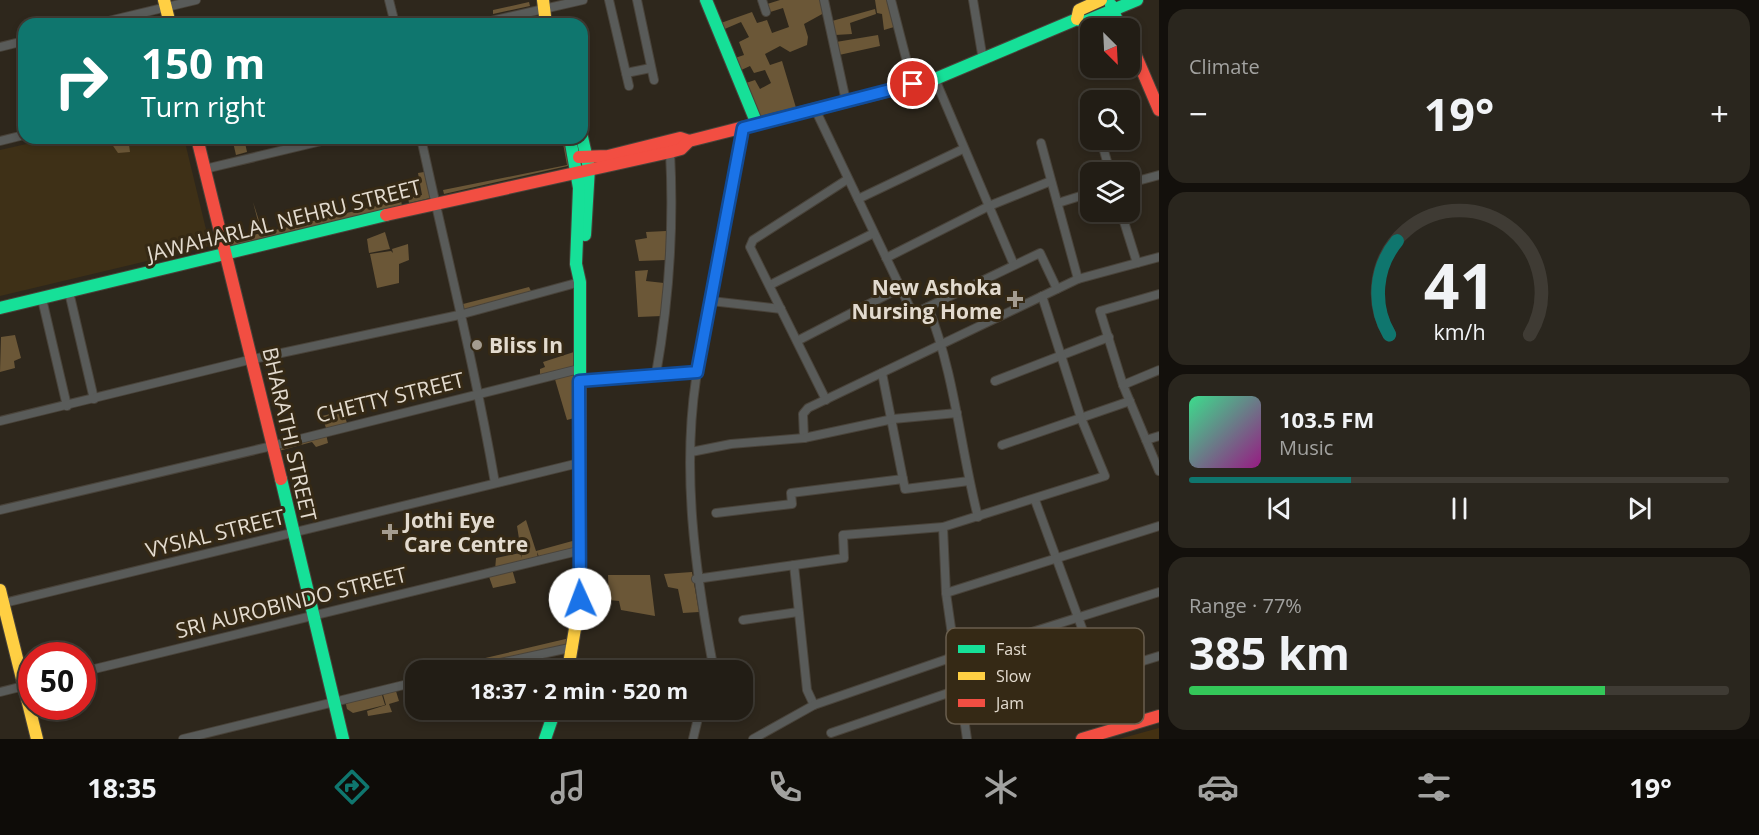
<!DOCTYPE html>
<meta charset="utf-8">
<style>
body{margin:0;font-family:"Open Sans",sans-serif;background:#2a261e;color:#f1f3f6;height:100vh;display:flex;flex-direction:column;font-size:22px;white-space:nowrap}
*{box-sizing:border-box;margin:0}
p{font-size:20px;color:#a2a2a0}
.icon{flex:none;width:33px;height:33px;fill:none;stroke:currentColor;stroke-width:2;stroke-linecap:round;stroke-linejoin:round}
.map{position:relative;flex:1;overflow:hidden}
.sheet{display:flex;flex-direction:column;gap:9px;padding:9px;background:#13100c;width:600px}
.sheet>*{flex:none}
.top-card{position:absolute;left:18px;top:18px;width:570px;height:126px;border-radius:18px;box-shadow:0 3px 9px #0003,0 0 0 2px #3f3b34;background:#0f766e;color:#fff;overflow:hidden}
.needle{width:39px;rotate:156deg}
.fabs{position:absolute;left:1080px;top:18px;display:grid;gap:12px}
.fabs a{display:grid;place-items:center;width:60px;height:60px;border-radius:12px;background:#221d15;box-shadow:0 3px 9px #0003,0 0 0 2px #3f3b34;font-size:30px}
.speed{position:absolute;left:18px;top:642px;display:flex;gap:12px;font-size:30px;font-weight:700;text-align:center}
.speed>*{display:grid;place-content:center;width:78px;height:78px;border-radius:50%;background:#221d15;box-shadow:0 3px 9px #0003,0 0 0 2px #3f3b34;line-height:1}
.speed .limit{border:9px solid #d22;background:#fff;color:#111}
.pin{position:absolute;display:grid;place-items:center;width:51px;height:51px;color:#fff;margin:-26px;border:3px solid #fff;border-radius:50%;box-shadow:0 2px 6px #0007}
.me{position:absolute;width:66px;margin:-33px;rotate:358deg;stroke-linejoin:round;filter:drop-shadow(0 0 4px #0008)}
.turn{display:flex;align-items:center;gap:21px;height:126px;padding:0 24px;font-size:27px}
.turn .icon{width:78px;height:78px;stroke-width:2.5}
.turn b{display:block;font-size:42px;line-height:51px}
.big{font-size:45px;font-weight:700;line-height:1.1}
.sheet .tile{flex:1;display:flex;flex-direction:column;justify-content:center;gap:9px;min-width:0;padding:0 21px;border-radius:18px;background:#2a261e}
.sheet .dial{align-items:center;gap:0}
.dial svg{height:156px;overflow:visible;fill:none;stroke:#3f3b34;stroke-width:7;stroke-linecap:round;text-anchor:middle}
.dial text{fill:#f1f3f6;stroke:none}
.song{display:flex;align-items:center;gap:18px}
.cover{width:72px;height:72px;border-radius:9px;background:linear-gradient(135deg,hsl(150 70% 55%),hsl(310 70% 35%))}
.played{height:6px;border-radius:3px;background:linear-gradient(90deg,#0f766e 30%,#3f3b34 30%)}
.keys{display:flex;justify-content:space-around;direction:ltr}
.heat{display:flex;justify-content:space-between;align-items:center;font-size:33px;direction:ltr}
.charge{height:9px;border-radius:4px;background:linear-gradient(90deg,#34c759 77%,#3f3b34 0)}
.trip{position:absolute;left:405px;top:660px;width:348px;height:60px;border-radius:18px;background:#221d15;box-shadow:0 3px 9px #0003,0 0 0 2px #3f3b34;font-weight:700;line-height:60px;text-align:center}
.menu{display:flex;height:96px;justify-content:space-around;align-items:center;background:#0e0c08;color:#a2a2a0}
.menu .icon{width:42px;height:42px}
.menu .current{color:#0f766e}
.menu b{font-size:27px;color:#f1f3f6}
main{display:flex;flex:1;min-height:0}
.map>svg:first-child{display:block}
.built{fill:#3e3017}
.green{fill:#443112}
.forest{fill:#6b5737}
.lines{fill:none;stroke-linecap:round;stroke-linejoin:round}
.street-casing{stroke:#49433a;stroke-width:10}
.fast-casing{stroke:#49433a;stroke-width:14}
.slow-casing{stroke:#49433a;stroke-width:14}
.jam-casing{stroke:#49433a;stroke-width:14}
.street{stroke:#595b59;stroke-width:8}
.fast{stroke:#16e098;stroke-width:12}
.slow{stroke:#ffcf43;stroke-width:12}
.jam{stroke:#f24e42;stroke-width:12}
.route-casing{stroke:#114b97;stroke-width:15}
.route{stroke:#1a73e8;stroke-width:10}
.poi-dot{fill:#a49c90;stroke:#352915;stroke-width:2}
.labels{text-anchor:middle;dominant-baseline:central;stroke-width:6;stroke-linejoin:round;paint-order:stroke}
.street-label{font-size:21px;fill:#e3dbcf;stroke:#352915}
.poi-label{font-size:21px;font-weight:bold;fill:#e3dbcf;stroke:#352915;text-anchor:start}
.key{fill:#352915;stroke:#695e4d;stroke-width:1.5}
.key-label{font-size:16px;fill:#e3dbcf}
</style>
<main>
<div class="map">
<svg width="1159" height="739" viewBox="0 0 1159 739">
<rect width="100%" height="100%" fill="#2e271c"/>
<polygon class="built" points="53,138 184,138 210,246 0,296 0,150"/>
<polygon class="green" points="1159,728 1159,739 1119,739"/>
<g class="forest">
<polygon points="780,0 822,0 824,13 804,24 808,37 807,45 790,52 780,46 765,54 770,65 782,61 797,111 759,122 743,84 755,80 760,89 771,83 765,70 754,73 750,66 737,72 732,59 744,55 739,42 749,37 741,22 720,31 718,24 752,12 757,23 767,20 772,33 789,27 783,8 767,13 764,5"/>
<polygon points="875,0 889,0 894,27 884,30 882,14 877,13"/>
<polygon points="529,2 530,6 493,14 493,10"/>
<polygon points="875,9 876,14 850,23 852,34 835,35 832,21"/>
<polygon points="878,35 880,46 839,55 836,42"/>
<polygon points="114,138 128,138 130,152 118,153 111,143"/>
<polygon points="232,138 244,138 247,152 236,155"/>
<polygon points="562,138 566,138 572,165 444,194 443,190 567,165"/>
<polygon points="424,172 430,198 409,203 408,198 422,195 418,173"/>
<polygon points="401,200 402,206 228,247 227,241 261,233 253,202 263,233"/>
<polygon points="666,231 666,260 639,261 635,240 647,238 646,232"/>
<polygon points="385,232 390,249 369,253 367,239"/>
<polygon points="408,244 409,260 399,264 399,283 377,288 370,254 391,251 393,253 392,249"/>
<polygon points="648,270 646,281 664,283 662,316 638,317 635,271"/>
<polygon points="529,287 532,293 461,313 459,305"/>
<polygon points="15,335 21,358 14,361 15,368 0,372 1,337"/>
<polygon points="577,351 578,368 540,378 540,369 545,367 543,362"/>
<polygon points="579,370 578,417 567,420 554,376"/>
<polygon points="343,411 348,426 327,431 322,416"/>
<polygon points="326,434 328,443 316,447 312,442 275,452 273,446"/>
<polygon points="526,520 536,551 576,540 576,550 540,559 537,552 538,559 495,570 496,558 520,553 522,558 517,526"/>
<polygon points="512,569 516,583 493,588 488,574"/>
<polygon points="692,572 699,612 683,613 678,589 668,587 664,574"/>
<polygon points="608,575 650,575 655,616 621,610 619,601 609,600"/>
<polygon points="574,637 572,646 481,666 481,659"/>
<polygon points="395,688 399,701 389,704 392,712 368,716 367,711 386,705 382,691"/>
<polygon points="381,692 385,705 353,713 347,709 345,700"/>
</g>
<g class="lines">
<defs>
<g id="street">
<polyline points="389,0 395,24"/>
<polyline points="609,0 629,86"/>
<polyline points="637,0 654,80"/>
<polyline points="762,0 766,12"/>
<polyline points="824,0 846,101"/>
<polyline points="891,0 907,62"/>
<polyline points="973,0 983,60"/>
<polyline points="96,24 196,0"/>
<polyline points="478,24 583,0"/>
<polyline points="0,47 24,41"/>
<polyline points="626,73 651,68"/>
<polyline points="935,79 1014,265"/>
<polyline points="815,109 913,314 1040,253 1057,289"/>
<path d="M 421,138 C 446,253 475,367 495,483"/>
<polyline points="1101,140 1110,172"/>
<polyline points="0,141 24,135"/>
<polyline points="1041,143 1078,279"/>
<polyline points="205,169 334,138"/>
<polyline points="1130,183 1159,175"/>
<polyline points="858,199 963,149"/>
<polyline points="1058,203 1090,193"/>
<polyline points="1121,212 1137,263"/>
<polyline points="886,258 989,206 1051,181"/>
<polyline points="770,285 874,233"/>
<polyline points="69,292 94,399"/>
<polyline points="1159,294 1100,311 1123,385 1159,471"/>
<polyline points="42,299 67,406"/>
<polyline points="711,301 781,309"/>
<path d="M 928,307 C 955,375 960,447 978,517"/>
<polyline points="797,341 900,288"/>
<polyline points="882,373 903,479"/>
<path d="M 656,374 C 669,301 674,226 670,152"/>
<polyline points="579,381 697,372"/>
<polyline points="995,381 1109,337"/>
<polyline points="1123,385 1159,370"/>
<polyline points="826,400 750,247 753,240 848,179"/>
<polyline points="0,421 253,359 459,315 580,282"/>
<polyline points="804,438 803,414 808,408 1078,279 1159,257"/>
<polyline points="1146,440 1159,436"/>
<polyline points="1002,445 1130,401"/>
<polyline points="691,452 731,444 804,438 893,419 957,413"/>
<polyline points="1035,500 1119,729"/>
<polyline points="0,510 272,446 579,369"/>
<polyline points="716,513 792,504 791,493 903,479 905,489 969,481"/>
<polyline points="943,527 946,593 967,739"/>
<polyline points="794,565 807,690 814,705"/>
<polyline points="696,579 844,558 843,535 943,527 1105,476 1081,418 1042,296"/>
<polyline points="946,593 1159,526"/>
<polyline points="0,604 579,463"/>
<polyline points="743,620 798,612"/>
<polyline points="468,670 574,647"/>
<path d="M 709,670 L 712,660 C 695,569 682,472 696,379 C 708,295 728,211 743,128"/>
<polyline points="82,672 578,551"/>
<polyline points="0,692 32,684"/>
<polyline points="964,716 1159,656"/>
<polyline points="831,733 960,689"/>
<polyline points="183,739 416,682"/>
<polyline points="693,739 700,710"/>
<polyline points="753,739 814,705 956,656 1159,592"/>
</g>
<g id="fast">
<polyline points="706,0 757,124"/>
<polyline points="1111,5 1120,28"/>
<polyline points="776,119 935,79 1077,19 1084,22 1137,0"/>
<polyline points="582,137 589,168 585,235"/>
<polyline points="570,138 579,188 576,264 580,282 580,434"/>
<polyline points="0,308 386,215"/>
<polyline points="281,479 343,739"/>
<polyline points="545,739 555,710"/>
</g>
<g id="slow">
<polyline points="164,0 170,24"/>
<polyline points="543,0 546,24"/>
<polyline points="1077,19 1079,10 1101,0"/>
<polyline points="0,590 37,739"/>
<polyline points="568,670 580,599 580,434"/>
</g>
<g id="jam">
<polyline points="1130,42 1159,110"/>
<polyline points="197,138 281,479"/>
<polyline points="579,157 608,156 680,138 689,141"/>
<polyline points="386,215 670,152 681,149 689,141 776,119"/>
<polyline points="1082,739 1159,716"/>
</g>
</defs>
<use href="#street" class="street-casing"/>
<use href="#fast" class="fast-casing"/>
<use href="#slow" class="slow-casing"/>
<use href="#jam" class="jam-casing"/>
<use href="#street" class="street"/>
<use href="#fast" class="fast"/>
<use href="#slow" class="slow"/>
<use href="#jam" class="jam"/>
</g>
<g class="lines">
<defs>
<polyline id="route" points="580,599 579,381 697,372 743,128 913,84"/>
</defs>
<use href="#route" class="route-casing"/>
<use href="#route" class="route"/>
</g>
<g class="poi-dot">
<path d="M1012 290h6v6h6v6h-6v6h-6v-6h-6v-6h6z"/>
<circle cx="477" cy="345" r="6"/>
<path d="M387 523h6v6h6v6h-6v6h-6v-6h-6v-6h6z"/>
</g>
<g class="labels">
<g class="street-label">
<text transform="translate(284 220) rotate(-14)">JAWAHARLAL NEHRU STREET</text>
<text transform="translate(390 397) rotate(-14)">CHETTY STREET</text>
<text transform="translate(290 434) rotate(77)">BHARATHI STREET</text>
<text transform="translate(215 533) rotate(-14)">VYSIAL STREET</text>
<text transform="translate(291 602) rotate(-14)">SRI AUROBINDO STREET</text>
</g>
<g class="poi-label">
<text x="1002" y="287" text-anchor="end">New Ashoka<tspan x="1002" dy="24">Nursing Home</tspan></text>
<text x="489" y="345">Bliss In</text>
<text x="404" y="520">Jothi Eye<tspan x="404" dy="24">Care Centre</tspan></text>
</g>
</g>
<rect x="946" y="628" width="198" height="96" rx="9" class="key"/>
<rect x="958" y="645" width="27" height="8" fill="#16e098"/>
<rect x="958" y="672" width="27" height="8" fill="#ffcf43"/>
<rect x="958" y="699" width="27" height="8" fill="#f24e42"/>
<g class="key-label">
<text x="996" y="655">Fast</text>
<text x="996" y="682">Slow</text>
<text x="996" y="709">Jam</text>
</g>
</svg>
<div class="fabs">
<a><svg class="needle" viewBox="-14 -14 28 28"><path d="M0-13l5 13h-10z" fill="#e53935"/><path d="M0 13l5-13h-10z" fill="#a2a2a0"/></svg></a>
<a><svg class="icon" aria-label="search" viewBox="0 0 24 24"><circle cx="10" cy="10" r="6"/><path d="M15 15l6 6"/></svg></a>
<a><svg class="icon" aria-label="layers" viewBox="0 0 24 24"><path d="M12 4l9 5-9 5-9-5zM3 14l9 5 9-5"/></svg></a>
</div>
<div class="speed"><div class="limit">50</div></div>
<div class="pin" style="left:913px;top:84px;background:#d93025"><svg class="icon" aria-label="arrive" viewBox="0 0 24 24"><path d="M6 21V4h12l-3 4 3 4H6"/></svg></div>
<svg class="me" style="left:580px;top:599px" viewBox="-20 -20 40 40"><circle r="19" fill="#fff"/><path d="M0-13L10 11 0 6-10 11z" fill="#1a73e8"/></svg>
<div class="trip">18:37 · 2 min · 520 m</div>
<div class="top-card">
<div class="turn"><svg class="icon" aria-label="right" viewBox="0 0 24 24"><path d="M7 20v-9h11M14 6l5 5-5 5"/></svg><div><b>150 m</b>Turn right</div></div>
</div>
</div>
<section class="sheet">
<div class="tile"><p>Climate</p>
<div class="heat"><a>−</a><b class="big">19°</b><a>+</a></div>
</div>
<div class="tile dial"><svg viewBox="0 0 100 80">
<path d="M14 69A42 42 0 1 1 86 69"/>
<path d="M14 69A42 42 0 0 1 18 21" stroke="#0f766e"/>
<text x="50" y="56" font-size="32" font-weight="700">41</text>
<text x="50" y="72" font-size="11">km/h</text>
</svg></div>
<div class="tile">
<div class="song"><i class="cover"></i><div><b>103.5 FM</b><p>Music</p></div></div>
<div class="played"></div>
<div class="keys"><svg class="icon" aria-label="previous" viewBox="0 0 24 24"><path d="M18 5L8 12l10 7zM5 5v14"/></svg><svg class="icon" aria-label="pause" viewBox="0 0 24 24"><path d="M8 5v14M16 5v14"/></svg><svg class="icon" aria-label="next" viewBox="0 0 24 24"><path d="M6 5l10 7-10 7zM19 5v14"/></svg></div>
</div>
<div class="tile"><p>Range · 77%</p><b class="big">385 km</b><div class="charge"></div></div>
</section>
</main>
<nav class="menu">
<b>18:35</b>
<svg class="icon current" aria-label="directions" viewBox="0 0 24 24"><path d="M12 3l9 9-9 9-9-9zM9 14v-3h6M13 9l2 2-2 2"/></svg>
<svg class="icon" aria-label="music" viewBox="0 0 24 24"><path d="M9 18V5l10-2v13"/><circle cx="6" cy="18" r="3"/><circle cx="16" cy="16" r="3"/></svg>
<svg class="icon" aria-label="phone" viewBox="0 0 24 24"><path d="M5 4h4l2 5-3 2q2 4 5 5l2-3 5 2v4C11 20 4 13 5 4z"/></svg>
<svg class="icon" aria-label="climate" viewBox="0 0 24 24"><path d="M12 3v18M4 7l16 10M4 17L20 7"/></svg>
<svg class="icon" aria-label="car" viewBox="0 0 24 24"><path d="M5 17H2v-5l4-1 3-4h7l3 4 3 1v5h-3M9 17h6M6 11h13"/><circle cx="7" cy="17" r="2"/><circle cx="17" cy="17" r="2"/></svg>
<svg class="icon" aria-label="filters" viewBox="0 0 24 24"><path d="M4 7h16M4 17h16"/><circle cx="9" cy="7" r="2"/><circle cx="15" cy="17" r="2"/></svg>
<b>19°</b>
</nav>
